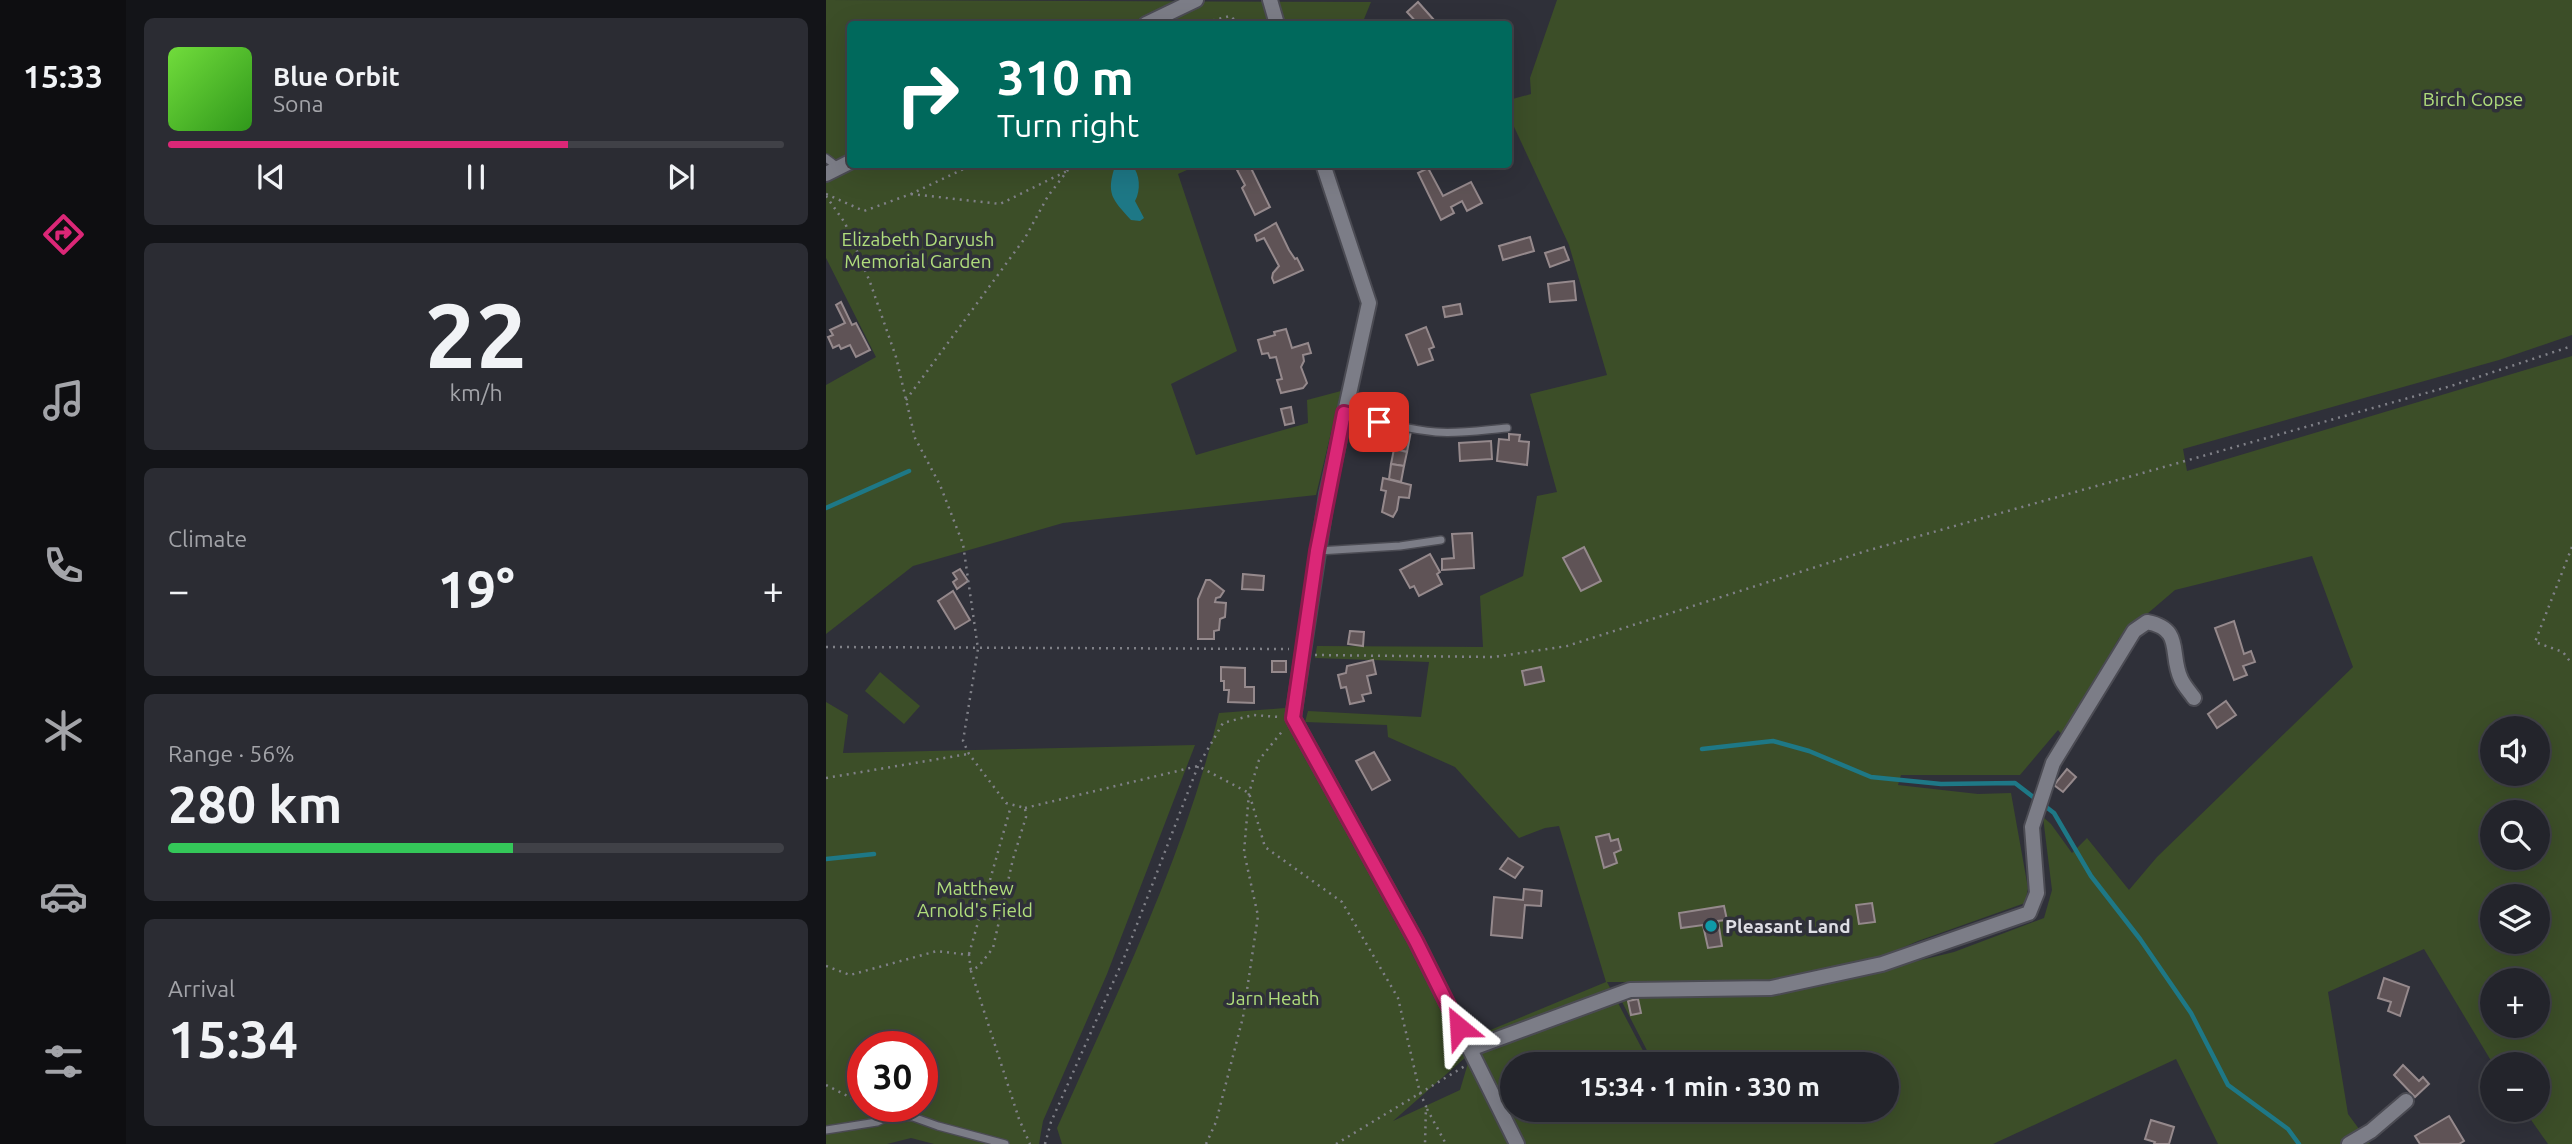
<!DOCTYPE html>
<meta charset="utf-8">
<style>
body{margin:0;font-family:Ubuntu,sans-serif;background:#2b2c33;color:#f1f3f6;height:100vh;display:flex;flex-direction:column;font-size:26px;white-space:nowrap}
*{box-sizing:border-box;margin:0}
p{font-size:23px;color:#a3a4a9}
.icon{flex:none;width:38px;height:38px;fill:none;stroke:currentColor;stroke-width:2;stroke-linecap:round;stroke-linejoin:round}
.map{position:relative;flex:1;overflow:hidden}
.details{display:flex;flex-direction:column;gap:18px;padding:18px;background:#131418;width:700px}
.details>*{flex:none}
.top-card{position:absolute;left:21px;top:21px;width:665px;height:147px;border-radius:7px;box-shadow:0 7px 28px #0002,0 0 0 2px #404147;background:#00695c;color:#fff;overflow:hidden}
.fabs{position:absolute;left:1654px;top:716px;display:grid;gap:14px}
.fabs a{display:grid;place-items:center;width:70px;height:70px;border-radius:50%;background:#23242b;box-shadow:0 7px 28px #0002,0 0 0 2px #404147;font-size:35px}
.speed{position:absolute;left:21px;top:1031px;display:flex;gap:14px;font-size:35px;font-weight:700;text-align:center}
.speed>*{display:grid;place-content:center;width:91px;height:91px;border-radius:50%;background:#23242b;box-shadow:0 7px 28px #0002,0 0 0 2px #404147;line-height:1}
.speed .limit{border:10px solid #d22;background:#fff;color:#111}
.pin{position:absolute;display:grid;place-items:center;width:60px;height:60px;color:#fff;margin:-30px;border-radius:14px;box-shadow:0 4px 10px #0006}
.me{position:absolute;width:77px;margin:-38px;rotate:333deg;stroke-linejoin:round;filter:drop-shadow(0 0 5px #0008)}
.turn{display:flex;align-items:center;gap:24px;height:147px;padding:0 35px;font-size:32px}
.turn .icon{width:91px;height:91px;stroke-width:2.5}
.turn b{display:block;font-size:49px;line-height:60px}
.big{font-size:52px;font-weight:700;line-height:1.1}
.details .widget{flex:1;display:flex;flex-direction:column;justify-content:center;gap:10px;min-width:0;padding:0 24px;border-radius:10px;background:#2b2c33}
.details .dial{align-items:center;gap:0}
.dial b{font-size:91px;line-height:1}
.song{display:flex;align-items:center;gap:21px}
.cover{width:84px;height:84px;border-radius:10px;background:linear-gradient(135deg,hsl(100 70% 55%),hsl(110 70% 35%))}
.played{height:7px;border-radius:4px;background:linear-gradient(90deg,#db2777 65%,#404147 65%)}
.keys{display:flex;justify-content:space-around;direction:ltr}
.heat{display:flex;justify-content:space-between;align-items:center;font-size:38px;direction:ltr}
.charge{height:10px;border-radius:5px;background:linear-gradient(90deg,#34c759 56%,#404147 0)}
.trip{position:absolute;left:674px;top:1052px;width:399px;height:70px;border-radius:35px;background:#23242b;box-shadow:0 7px 28px #0002,0 0 0 2px #404147;font-weight:700;line-height:70px;text-align:center}
main{display:flex;flex:1;min-height:0}
.dock{display:flex;flex-direction:column;width:126px;justify-content:space-around;align-items:center;background:#0e0e11;color:#a3a4a9}
.dock .icon{width:49px;height:49px}
.dock .current{color:#db2777}
.dock b{font-size:32px;color:#f1f3f6}
.map>svg:first-child{display:block}
.green{fill:#3c4e28;fill-rule:evenodd}
.water{fill:#1e7886}
.lines{fill:none;stroke-linecap:round;stroke-linejoin:round}
.stream{stroke:#1e7886;stroke-width:4.5}
.building{fill:#5f5356;stroke:#95898c;stroke-width:2}
.service-casing{stroke:#4b4b53;stroke-width:10}
.minor-casing{stroke:#4b4b53;stroke-width:18}
.path{stroke:#808188;stroke-width:2.5;stroke-dasharray:2 5;stroke-linecap:butt}
.service{stroke:#7c7d87;stroke-width:7}
.minor{stroke:#7c7d87;stroke-width:14}
.route-casing{stroke:#8e194d;stroke-width:18}
.route{stroke:#db2777;stroke-width:12}
.culture-dot{fill:#0f9aa8;stroke:#2f3039;stroke-width:2.5}
.labels{text-anchor:middle;dominant-baseline:central;stroke-width:7;stroke-linejoin:round;paint-order:stroke}
.park-label{font-size:19px;fill:#b0dd7c;stroke:#2f3039}
.poi-label{font-size:19px;font-weight:bold;fill:#dedee4;stroke:#2f3039;text-anchor:start}
</style>
<main>
<nav class="dock">
<b>15:33</b>
<svg class="icon current" aria-label="directions" viewBox="0 0 24 24"><path d="M12 3l9 9-9 9-9-9zM9 14v-3h6M13 9l2 2-2 2"/></svg>
<svg class="icon" aria-label="music" viewBox="0 0 24 24"><path d="M9 18V5l10-2v13"/><circle cx="6" cy="18" r="3"/><circle cx="16" cy="16" r="3"/></svg>
<svg class="icon" aria-label="phone" viewBox="0 0 24 24"><path d="M5 4h4l2 5-3 2q2 4 5 5l2-3 5 2v4C11 20 4 13 5 4z"/></svg>
<svg class="icon" aria-label="climate" viewBox="0 0 24 24"><path d="M12 3v18M4 7l16 10M4 17L20 7"/></svg>
<svg class="icon" aria-label="car" viewBox="0 0 24 24"><path d="M5 17H2v-5l4-1 3-4h7l3 4 3 1v5h-3M9 17h6M6 11h13"/><circle cx="7" cy="17" r="2"/><circle cx="17" cy="17" r="2"/></svg>
<svg class="icon" aria-label="filters" viewBox="0 0 24 24"><path d="M4 7h16M4 17h16"/><circle cx="9" cy="7" r="2"/><circle cx="15" cy="17" r="2"/></svg>
</nav>
<section class="details">
<div class="widget">
<div class="song"><i class="cover"></i><div><b>Blue Orbit</b><p>Sona</p></div></div>
<div class="played"></div>
<div class="keys"><svg class="icon" aria-label="previous" viewBox="0 0 24 24"><path d="M18 5L8 12l10 7zM5 5v14"/></svg><svg class="icon" aria-label="pause" viewBox="0 0 24 24"><path d="M8 5v14M16 5v14"/></svg><svg class="icon" aria-label="next" viewBox="0 0 24 24"><path d="M6 5l10 7-10 7zM19 5v14"/></svg></div>
</div>
<div class="widget dial"><b>22</b><p>km/h</p></div>
<div class="widget"><p>Climate</p>
<div class="heat"><a>−</a><b class="big">19°</b><a>+</a></div>
</div>
<div class="widget"><p>Range · 56%</p><b class="big">280 km</b><div class="charge"></div></div>
<div class="widget"><p>Arrival</p><b class="big">15:34</b></div>
</section>
<div class="map">
<svg width="1746" height="1144" viewBox="0 0 1746 1144">
<rect width="100%" height="100%" fill="#2f3039"/>
<g class="green">
<polygon points="0,0 545,2 536,24 24,24 24,164 372,165 352,174 411,351 345,384 370,455 482,423 481,400 515,391 490,495 237,523 87,566 0,634 0,385 50,357 0,258"/>
<path d="M 731,0 L 1746,0 L 1746,335 L 1673,360 L 1357,449 L 1361,471 L 1746,356 L 1746,1144 L 1722,1144 L 1698,1110 L 1712,1110 L 1712,1064 L 1667,1064 L 1598,949 L 1502,992 L 1522,1114 L 1544,1144 L 1392,1144 L 1350,1059 L 1167,1144 L 236,1144 L 231,1128 C 291,993 358,857 393,713 L 459,708 L 641,1056 L 567,1121 L 634,1090 L 650,1036 L 780,982 L 733,826 L 719,828 L 693,838 L 629,767 L 562,737 L 561,725 L 479,722 L 482,711 L 595,717 L 603,662 L 489,658 L 491,646 L 657,647 L 654,596 L 697,576 L 711,496 L 731,492 L 704,394 L 781,375 L 743,245 L 683,116 L 683,100 L 705,94 L 704,78 ZM 1486,556 L 1527,667 L 1331,857 L 1303,890 L 1261,838 L 1246,853 L 1225,824 L 1217,817 L 1226,890 L 1218,918 L 1128,952 L 1001,983 L 939,995 L 807,995 L 794,998 L 828,1064 L 1060,1064 L 1060,1110 L 850,1110 L 852,1115 L 848,1110 L 686,1110 L 686,1064 L 824,1064 L 781,982 L 944,982 L 1043,962 L 1092,941 L 1199,903 L 1202,888 L 1185,793 L 1152,794 L 1072,785 L 1075,775 L 1194,775 L 1232,730 L 1237,736 L 1293,638 L 1349,590 ZM 1666,728 L 1712,728 L 1712,774 L 1666,774 ZM 1666,812 L 1712,812 L 1712,858 L 1666,858 ZM 1666,896 L 1712,896 L 1712,942 L 1666,942 ZM 1666,980 L 1712,980 L 1712,1026 L 1666,1026 Z"/>
<polygon points="54,672 94,706 78,724 39,691"/>
<path d="M 0,702 L 22,715 L 17,753 L 369,745 L 281,974 L 217,1121 L 213,1144 L 108,1144 L 85,1138 L 61,1144 L 0,1144 ZM 37,1046 L 96,1046 L 96,1106 L 37,1106 Z"/>
</g>
<path class="water" d="M 292,165 L 306,165 C 314,174 315,190 309,201 L 318,218 L 314,221 L 305,220 C 286,199 280,194 289,166 Z"/>
<g class="lines">
<g class="stream">
<polyline points="0,508 83,471"/>
<polyline points="876,749 947,741 983,751 1045,777 1115,784 1189,783 1228,813 1265,876 1314,939 1365,1013 1402,1085 1462,1129 1473,1144"/>
<polyline points="0,859 48,854"/>
</g>
</g>
<g class="building">
<polygon points="592,2 608,20 603,24 592,24 581,12"/>
<polygon points="423,164 444,207 429,215 416,188 419,185 411,170"/>
<polygon points="602,168 617,196 645,182 656,203 641,211 636,201 625,207 628,213 615,220 592,173"/>
<polygon points="450,223 463,250 469,259 471,258 477,270 448,283 446,278 447,273 453,266 438,238 431,241 429,235"/>
<polygon points="704,237 708,251 677,260 673,246"/>
<polygon points="738,247 743,260 724,267 719,253"/>
<polygon points="748,281 750,300 724,302 722,284"/>
<polygon points="15,302 26,325 30,323 44,350 30,357 24,345 15,349 13,345 7,348 2,337 7,335 4,330 19,323 10,305"/>
<polygon points="634,304 636,314 619,317 617,307"/>
<polygon points="600,327 608,347 603,349 607,360 592,365 580,335"/>
<polygon points="460,329 466,348 482,343 485,353 477,355 478,361 475,367 481,383 477,388 455,393 451,380 456,379 450,357 444,358 442,353 436,354 432,340 449,335 448,332"/>
<polygon points="465,407 468,423 459,425 455,409"/>
<polygon points="572,429 585,431 581,452 564,448 565,445 560,444 561,435 571,437"/>
<polygon points="683,434 694,435 693,441 703,442 701,465 671,461 673,439 683,440"/>
<polygon points="665,441 666,459 634,461 633,443"/>
<polygon points="568,449 581,452 578,466 565,464"/>
<polygon points="565,464 578,466 575,482 563,479"/>
<polygon points="557,478 585,485 583,498 573,497 571,510 567,517 556,512 560,491 555,490"/>
<polygon points="646,533 648,568 616,570 616,559 628,558 626,534"/>
<polygon points="758,547 775,581 755,591 737,558"/>
<polygon points="604,554 614,572 611,574 616,584 593,596 588,586 584,588 574,570"/>
<polygon points="134,569 142,581 131,589 127,582 131,579 127,573"/>
<polygon points="417,574 438,576 437,590 416,589"/>
<polygon points="380,580 384,580 398,591 394,597 390,598 389,602 400,603 399,617 394,619 393,630 388,631 388,639 372,639 372,599"/>
<polygon points="127,591 144,620 129,629 112,601"/>
<polygon points="1408,621 1418,654 1425,651 1429,662 1417,666 1421,675 1408,680 1389,628"/>
<polygon points="524,631 538,632 537,646 522,644"/>
<polygon points="547,660 550,674 541,676 545,693 536,695 538,701 524,704 520,687 515,688 512,675 520,673 521,666"/>
<rect x="446" y="661" width="14" height="11"/>
<polygon points="395,667 419,668 419,687 428,687 428,703 402,702 403,690 398,690 398,681 395,681"/>
<polygon points="715,667 718,681 699,685 696,671"/>
<polygon points="1400,701 1410,715 1391,728 1382,714"/>
<polygon points="548,752 564,780 546,790 530,761"/>
<polygon points="1241,769 1250,777 1237,792 1228,785"/>
<polygon points="783,834 785,841 792,839 795,850 788,853 791,863 778,868 770,837"/>
<polygon points="682,858 697,867 689,878 674,869"/>
<polygon points="698,889 716,891 715,906 699,905 696,938 665,935 668,897 697,900"/>
<polygon points="1046,903 1049,922 1033,924 1030,905"/>
<polygon points="898,906 901,920 892,921 896,946 882,948 877,925 855,928 853,913"/>
<polygon points="1558,978 1583,987 1574,1016 1562,1011 1565,1002 1552,998"/>
<polygon points="812,999 815,1013 805,1015 802,1001"/>
<polygon points="1577,1065 1593,1081 1597,1077 1603,1084 1589,1097 1568,1075"/>
<polygon points="1623,1116 1638,1141 1633,1144 1594,1144 1589,1136"/>
<polygon points="1325,1120 1348,1127 1343,1144 1328,1144 1329,1142 1319,1139"/>
</g>
<g class="lines">
<defs>
<g id="service">
<polyline points="0,158 12,167"/>
<path d="M 519,413 C 548,421 579,429 610,432 C 633,434 657,430 681,428"/>
<polyline points="492,551 574,546 615,540"/>
<polyline points="0,1130 51,1122 65,1115 87,1117 112,1126 179,1144"/>
</g>
<g id="minor">
<polyline points="444,0 451,24"/>
<polyline points="320,24 370,0"/>
<polyline points="497,164 543,303 501,494 467,718 590,941 691,1144"/>
<polyline points="0,174 24,162"/>
<path d="M 644,1049 L 804,990 L 945,988 L 1056,964 L 1203,913 L 1211,893 L 1206,827 L 1227,763 L 1308,631 L 1321,622 C 1358,629 1343,654 1355,679 C 1358,686 1364,692 1368,698"/>
<polyline points="1523,1144 1545,1131 1580,1101"/>
</g>
</defs>
<use href="#service" class="service-casing"/>
<use href="#minor" class="minor-casing"/>
<g class="path">
<polyline points="373,24 404,16 414,24"/>
<polyline points="0,194 38,211 85,194 148,164"/>
<polyline points="85,194 174,204 241,171"/>
<polyline points="0,196 19,223 44,282 70,357 89,438 114,485 137,544 152,649 137,741 143,754 180,803 199,808 200,817 187,859 167,948 153,966 145,971 193,1119 204,1144"/>
<polyline points="80,400 199,238 222,196 242,170 253,164"/>
<polyline points="1746,547 1709,642 1737,652 1746,664"/>
<polyline points="0,647 463,649"/>
<polyline points="489,655 668,657 741,646 1040,551 1625,386 1746,346"/>
<polyline points="0,778 142,754"/>
<polyline points="199,808 372,766 423,793 439,847 516,902 572,998 594,1093 600,1106 599,1144"/>
<polyline points="143,954 185,806"/>
<polyline points="0,966 24,975 111,951 143,955 145,971"/>
<polyline points="0,1085 37,1104"/>
<polyline points="42,1106 52,1110"/>
<polyline points="601,1109 620,1144"/>
<polyline points="219,1144 225,1122 298,958 372,766 397,723 427,715 453,717"/>
<polyline points="380,1144 390,1122 417,1017 432,916 418,852 423,793 433,760 458,729"/>
<polyline points="510,1144 639,1066"/>
</g>
<use href="#service" class="service"/>
<use href="#minor" class="minor"/>
</g>
<g class="lines">
<defs>
<polyline id="route" points="553,422 518,413 491,551 467,718 590,941 633,1027"/>
</defs>
<use href="#route" class="route-casing"/>
<use href="#route" class="route"/>
</g>
<circle class="culture-dot" cx="885" cy="926" r="7"/>
<g class="labels">
<g class="park-label">
<text x="1647" y="99">Birch Copse</text>
<text x="92" y="239">Elizabeth Daryush<tspan x="92" dy="22">Memorial Garden</tspan></text>
<text x="149" y="888">Matthew<tspan x="149" dy="22">Arnold's Field</tspan></text>
<text x="447" y="998">Jarn Heath</text>
</g>
<g class="poi-label">
<text x="899" y="926">Pleasant Land</text>
</g>
</g>
</svg>
<div class="fabs">
<a><svg class="icon" aria-label="sound" viewBox="0 0 24 24"><path d="M4 9h4l5-4v14l-5-4H4zM17 9q2 3 0 6"/></svg></a>
<a><svg class="icon" aria-label="search" viewBox="0 0 24 24"><circle cx="10" cy="10" r="6"/><path d="M15 15l6 6"/></svg></a>
<a><svg class="icon" aria-label="layers" viewBox="0 0 24 24"><path d="M12 4l9 5-9 5-9-5zM3 14l9 5 9-5"/></svg></a>
<a>+</a>
<a>−</a>
</div>
<div class="speed"><div class="limit">30</div></div>
<div class="pin" style="left:553px;top:422px;background:#d93025"><svg class="icon" aria-label="arrive" viewBox="0 0 24 24"><path d="M6 21V4h12l-3 4 3 4H6"/></svg></div>
<svg class="me" style="left:633px;top:1027px" viewBox="-20 -20 40 40"><path d="M0-17L14 15 0 8-14 15z" fill="#db2777" stroke="#fff" stroke-width="4"/></svg>
<div class="trip">15:34 · 1 min · 330 m</div>
<div class="top-card">
<div class="turn"><svg class="icon" aria-label="right" viewBox="0 0 24 24"><path d="M7 20v-9h11M14 6l5 5-5 5"/></svg><div><b>310 m</b>Turn right</div></div>
</div>
</div>
</main>
